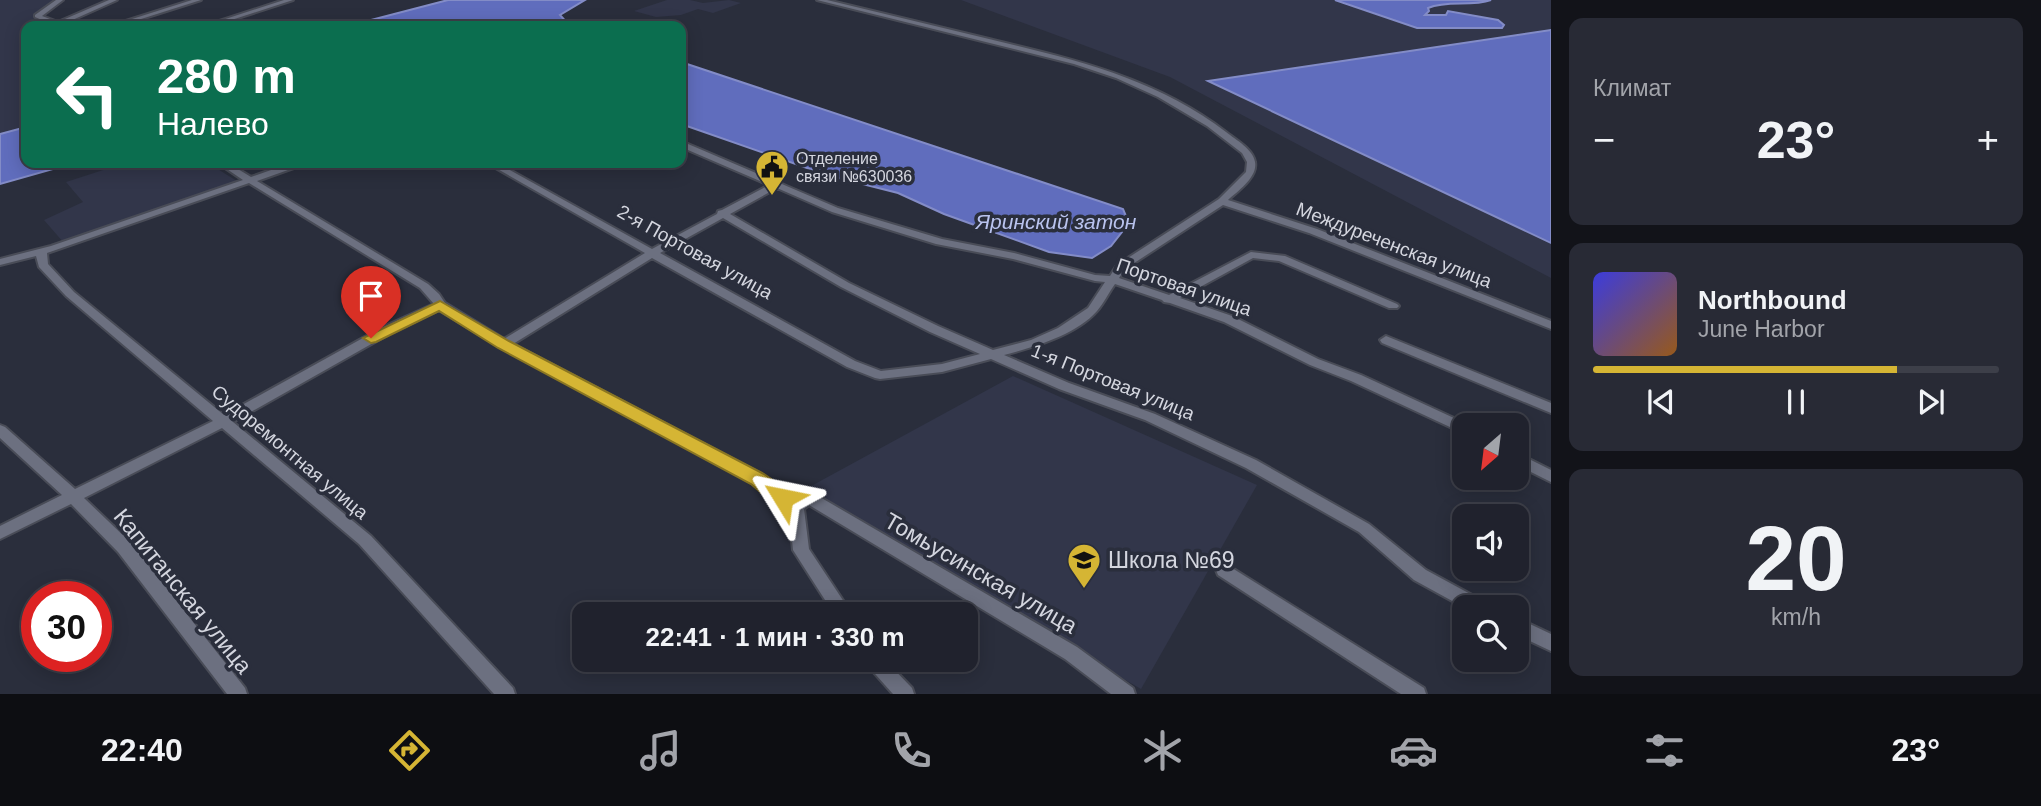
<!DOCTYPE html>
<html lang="ru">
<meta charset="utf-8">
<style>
body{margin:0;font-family:Helvetica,sans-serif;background:#282a35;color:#f1f3f6;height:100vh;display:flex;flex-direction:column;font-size:26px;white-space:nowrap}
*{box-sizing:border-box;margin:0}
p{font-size:23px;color:#a2a4aa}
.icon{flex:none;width:38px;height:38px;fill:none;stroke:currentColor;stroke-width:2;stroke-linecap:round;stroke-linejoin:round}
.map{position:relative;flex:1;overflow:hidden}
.side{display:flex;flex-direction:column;gap:18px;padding:18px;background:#121319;width:490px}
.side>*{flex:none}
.top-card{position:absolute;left:21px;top:21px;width:665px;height:147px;border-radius:14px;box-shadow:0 4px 18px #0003,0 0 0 2px #3d3f49;background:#0b6e4f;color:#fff;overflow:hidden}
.needle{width:46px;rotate:208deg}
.controls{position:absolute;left:1452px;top:413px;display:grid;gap:14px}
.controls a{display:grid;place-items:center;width:77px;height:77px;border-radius:14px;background:#20222d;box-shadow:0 4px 18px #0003,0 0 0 2px #3d3f49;font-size:35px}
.speed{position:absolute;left:21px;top:581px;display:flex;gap:14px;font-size:35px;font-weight:700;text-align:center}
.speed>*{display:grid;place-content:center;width:91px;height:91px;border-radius:50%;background:#20222d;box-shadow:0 4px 18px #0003,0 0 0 2px #3d3f49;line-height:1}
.speed .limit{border:10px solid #d22;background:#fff;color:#111}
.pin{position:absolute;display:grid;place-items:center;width:60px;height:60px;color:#fff;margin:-72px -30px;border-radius:50% 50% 50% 0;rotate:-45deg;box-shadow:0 0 7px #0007}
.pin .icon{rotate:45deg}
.me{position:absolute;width:77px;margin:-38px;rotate:305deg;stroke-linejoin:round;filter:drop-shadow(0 0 5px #0008)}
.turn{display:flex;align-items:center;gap:24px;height:147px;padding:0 21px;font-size:32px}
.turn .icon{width:91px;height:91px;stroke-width:2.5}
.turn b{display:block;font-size:49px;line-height:60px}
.big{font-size:52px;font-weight:700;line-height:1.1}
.side .tile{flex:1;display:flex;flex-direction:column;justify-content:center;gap:10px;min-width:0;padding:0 24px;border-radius:14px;background:#282a35}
.side .dial{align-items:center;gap:0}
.dial b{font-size:91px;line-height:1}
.song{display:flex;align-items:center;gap:21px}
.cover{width:84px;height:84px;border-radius:10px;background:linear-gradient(135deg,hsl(240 70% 55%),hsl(30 70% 35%))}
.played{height:7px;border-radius:4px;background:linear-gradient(90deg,#d5b534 75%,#3d3f49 75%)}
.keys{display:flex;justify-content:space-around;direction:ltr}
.heat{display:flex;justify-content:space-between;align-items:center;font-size:38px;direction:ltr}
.trip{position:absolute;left:572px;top:602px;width:406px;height:70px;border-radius:14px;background:#20222d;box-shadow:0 4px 18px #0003,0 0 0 2px #3d3f49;font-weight:700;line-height:70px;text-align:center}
.menu{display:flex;height:112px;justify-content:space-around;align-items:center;background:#0d0e12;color:#a2a4aa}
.menu .icon{width:49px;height:49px}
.menu .on{color:#d5b534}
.menu b{font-size:32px;color:#f1f3f6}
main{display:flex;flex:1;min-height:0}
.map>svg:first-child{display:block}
.built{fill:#32364a}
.water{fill:#606dbd;stroke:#838cc7;stroke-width:2}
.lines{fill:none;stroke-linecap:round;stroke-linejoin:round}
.minor-casing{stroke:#494c57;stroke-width:4}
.minor{fill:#6c7080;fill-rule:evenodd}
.route{fill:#d5b534;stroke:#8a7622;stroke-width:2}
.labels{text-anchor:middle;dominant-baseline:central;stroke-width:7;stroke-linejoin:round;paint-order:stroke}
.far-poi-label{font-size:16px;fill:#d4d6df;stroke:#2a2e3c;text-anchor:start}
.street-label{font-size:19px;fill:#d4d6df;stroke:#2a2e3c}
.water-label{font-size:21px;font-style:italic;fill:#b9c3ee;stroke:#2a2e3c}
.near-poi-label{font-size:23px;fill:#d4d6df;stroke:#2a2e3c;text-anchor:start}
.near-street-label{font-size:23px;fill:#d4d6df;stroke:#2a2e3c}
</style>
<main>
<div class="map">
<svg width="1551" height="694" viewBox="0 0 1551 694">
<rect width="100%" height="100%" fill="#2a2e3c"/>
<g class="built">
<polygon points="0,0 53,0 34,17 53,25 26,26 26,127 0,134"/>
<polygon points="667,0 690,0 703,3 729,0 741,3 713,13 698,9 681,15 656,17 634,11"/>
<polygon points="961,0 1551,0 1551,278 1170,77"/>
<polygon points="125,163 208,163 240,183 64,243 44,220 83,202 66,182"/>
<polygon points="1013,376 1257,485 1141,689 802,491"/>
</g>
<g class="water">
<polygon points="448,0 585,0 560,15 568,24 573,26 348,26"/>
<path d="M 1335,0 L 1491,0 C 1471,7 1448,0 1428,8 L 1429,11 L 1425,15 L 1446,15 L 1448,11 L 1498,20 L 1504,25 L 1502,28 L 1417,28 Z"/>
<polygon points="1551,30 1551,243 1208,81"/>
<polygon points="681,62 1123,209 1129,223 1111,246 1092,258 1049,252 944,214 898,193 827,175 681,124"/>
<polygon points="26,127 26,163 74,163 0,184 0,134"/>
</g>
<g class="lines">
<defs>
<g id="minor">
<polygon points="56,0 63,0 42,16 58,22 109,0 117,0 59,26 50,26 51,24 35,17 35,15"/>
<polygon points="192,0 201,0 119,26 110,26"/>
<polygon points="284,0 293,0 213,26 204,26"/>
<path d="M 817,0 L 827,0 C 881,13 935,26 989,39 C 1073,59 1156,78 1226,132 C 1236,140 1253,149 1255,162 C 1258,177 1238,191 1228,200 L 1317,229 L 1551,321 L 1551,329 L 1309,233 L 1223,205 L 1125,269 L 1119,278 L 1169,295 L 1251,252 L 1285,256 L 1397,304 L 1399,306 L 1397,308 L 1389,308 L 1279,261 L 1253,258 L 1180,298 L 1232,316 L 1318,359 L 1361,375 L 1469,425 L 1465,425 L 1465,434 L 1351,381 L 1310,365 L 1224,322 L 1170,303 L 1164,302 L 1162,300 L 1115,284 C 1109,292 1104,303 1097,311 C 1076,335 1034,347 1004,355 L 1069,383 L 1155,414 L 1256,460 L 1369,524 L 1426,570 L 1485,602 L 1487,607 L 1465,608 L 1414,580 L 1359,532 L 1246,468 L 1145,420 L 1059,389 L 991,359 L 942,372 L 880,379 L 875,378 L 847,367 L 652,258 L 513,344 L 763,475 L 796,499 C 802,494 805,490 813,493 L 1077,647 L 1133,688 L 1135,694 L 1111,694 L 1065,659 L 809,505 L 804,509 L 809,549 L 852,614 L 834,614 L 793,550 L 789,510 L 753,483 L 500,347 L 439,310 L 389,334 L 233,422 L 371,536 L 513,688 L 515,694 L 494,694 L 359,544 L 222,428 L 84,498 L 130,542 L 245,688 L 247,694 L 227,694 L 118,552 L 71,504 L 0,539 L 0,526 L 62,495 L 0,438 L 0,425 L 5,427 L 75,489 L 213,421 L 66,296 L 39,267 L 36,256 L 0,265 L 0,259 L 51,246 L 243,180 L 218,163 L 228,163 L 251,177 L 291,163 L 303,163 L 302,165 L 257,181 L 428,284 L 439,294 L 445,303 L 504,339 L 645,253 L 487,163 L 497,163 L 652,249 L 717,214 L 718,211 L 722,210 L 769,185 L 681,147 L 681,141 L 838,208 L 942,239 L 1014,253 L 1095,275 L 1110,276 L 1117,265 L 1219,199 L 1246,172 L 1247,162 L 1242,153 L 1207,126 L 1158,97 L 1116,78 L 1074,64 ZM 249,183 L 420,288 L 434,304 L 381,328 L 224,415 L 74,292 L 48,264 L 47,253 ZM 777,188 L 832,212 L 936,244 L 1013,259 L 1095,281 L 1105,282 L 1088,308 L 1058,328 L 1031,340 L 993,350 L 938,326 L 849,283 L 730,214 ZM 723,218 L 841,287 L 930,332 L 980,354 L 942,364 L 881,371 L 855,361 L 660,253 Z"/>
<polygon points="1386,336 1551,403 1551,413 1382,343 1380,340"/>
<polygon points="1517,453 1551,470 1551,482 1517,465"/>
<polygon points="1224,563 1424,688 1426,694 1401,694 1218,575 1216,570 1218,565"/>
<polygon points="1517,618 1551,634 1551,651 1517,635"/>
<polygon points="865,660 885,660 912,688 914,694 893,694 868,666"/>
</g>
</defs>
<use href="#minor" class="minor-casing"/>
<use href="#minor" class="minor"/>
</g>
<path class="route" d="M 440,301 L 509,341 L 764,474 L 790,492 L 793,498 L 790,503 C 775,508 762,493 751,484 L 498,348 L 439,311 L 376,342 L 371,343 L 363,338 Z"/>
<defs>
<symbol id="civic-pin" viewBox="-11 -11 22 30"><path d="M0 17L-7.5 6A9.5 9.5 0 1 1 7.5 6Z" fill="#d5b534" stroke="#2a2e3c"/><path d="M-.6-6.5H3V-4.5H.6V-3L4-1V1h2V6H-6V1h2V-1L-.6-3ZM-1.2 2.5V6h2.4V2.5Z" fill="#111"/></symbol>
<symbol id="school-pin" viewBox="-11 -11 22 30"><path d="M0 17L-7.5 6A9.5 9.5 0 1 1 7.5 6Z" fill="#d5b534" stroke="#2a2e3c"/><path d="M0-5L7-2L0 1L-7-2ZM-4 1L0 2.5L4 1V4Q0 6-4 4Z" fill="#111"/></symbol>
</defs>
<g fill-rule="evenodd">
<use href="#civic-pin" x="753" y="148" width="38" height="52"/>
<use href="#school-pin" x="1065" y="541" width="38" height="52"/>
</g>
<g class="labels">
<g class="far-poi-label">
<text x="796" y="158">Отделение<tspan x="796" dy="18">связи №630036</tspan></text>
</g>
<g class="street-label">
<text transform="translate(1394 245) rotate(21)">Междуреченская улица</text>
<text transform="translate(695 252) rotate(29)">2-я Портовая улица</text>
<text transform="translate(1184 287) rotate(19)">Портовая улица</text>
<text transform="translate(1113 382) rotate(22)">1-я Портовая улица</text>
<text transform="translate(290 452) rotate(40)">Судоремонтная улица</text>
</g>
<g class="water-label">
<text x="1056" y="221">Яринский затон</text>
</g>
<g class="near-poi-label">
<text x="1108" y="560">Школа №69</text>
</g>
<g class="near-street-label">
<text transform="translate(981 573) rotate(30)">Томьусинская улица</text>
<text transform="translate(183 591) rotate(51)">Капитанская улица</text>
</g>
</g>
</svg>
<div class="controls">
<a><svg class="needle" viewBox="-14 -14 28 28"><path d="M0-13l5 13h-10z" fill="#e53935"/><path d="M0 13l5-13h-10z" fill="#a2a4aa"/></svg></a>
<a><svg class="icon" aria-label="sound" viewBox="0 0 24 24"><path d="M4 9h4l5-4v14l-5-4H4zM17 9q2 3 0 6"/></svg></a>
<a><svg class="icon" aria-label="search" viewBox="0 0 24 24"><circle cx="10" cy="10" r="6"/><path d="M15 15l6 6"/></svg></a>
</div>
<div class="speed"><div class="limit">30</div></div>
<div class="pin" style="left:371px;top:338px;background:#d93025"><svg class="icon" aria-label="arrive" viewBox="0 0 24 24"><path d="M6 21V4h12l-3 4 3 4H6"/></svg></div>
<svg class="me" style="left:783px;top:498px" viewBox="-20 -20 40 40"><path d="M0-17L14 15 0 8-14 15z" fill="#d5b534" stroke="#fff" stroke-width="4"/></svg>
<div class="trip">22:41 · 1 мин · 330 m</div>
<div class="top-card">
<div class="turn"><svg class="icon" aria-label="left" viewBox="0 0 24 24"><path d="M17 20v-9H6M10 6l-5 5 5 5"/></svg><div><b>280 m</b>Налево</div></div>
</div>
</div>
<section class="side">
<div class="tile"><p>Климат</p>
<div class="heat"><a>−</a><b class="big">23°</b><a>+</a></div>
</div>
<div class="tile">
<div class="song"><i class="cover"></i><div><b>Northbound</b><p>June Harbor</p></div></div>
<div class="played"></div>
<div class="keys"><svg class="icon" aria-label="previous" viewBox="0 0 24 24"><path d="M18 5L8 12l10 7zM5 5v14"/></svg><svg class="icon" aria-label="pause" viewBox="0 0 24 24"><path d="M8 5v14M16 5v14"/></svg><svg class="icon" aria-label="next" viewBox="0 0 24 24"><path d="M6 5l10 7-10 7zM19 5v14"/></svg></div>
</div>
<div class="tile dial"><b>20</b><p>km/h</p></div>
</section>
</main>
<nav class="menu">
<b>22:40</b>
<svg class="icon on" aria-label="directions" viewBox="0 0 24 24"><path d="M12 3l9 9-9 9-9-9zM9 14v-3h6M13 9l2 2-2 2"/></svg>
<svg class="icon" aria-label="music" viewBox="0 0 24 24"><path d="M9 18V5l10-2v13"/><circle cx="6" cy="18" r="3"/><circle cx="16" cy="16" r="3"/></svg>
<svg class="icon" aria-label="phone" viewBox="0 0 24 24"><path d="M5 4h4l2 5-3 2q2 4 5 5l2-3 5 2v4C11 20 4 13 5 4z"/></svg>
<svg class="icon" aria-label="climate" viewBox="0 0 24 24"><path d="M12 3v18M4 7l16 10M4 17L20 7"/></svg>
<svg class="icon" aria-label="car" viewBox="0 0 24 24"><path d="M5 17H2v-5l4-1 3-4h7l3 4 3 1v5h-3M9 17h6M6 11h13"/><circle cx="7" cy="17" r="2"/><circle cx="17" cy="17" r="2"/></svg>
<svg class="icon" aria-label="filters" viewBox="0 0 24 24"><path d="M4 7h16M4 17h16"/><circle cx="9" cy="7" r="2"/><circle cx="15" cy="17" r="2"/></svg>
<b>23°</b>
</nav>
